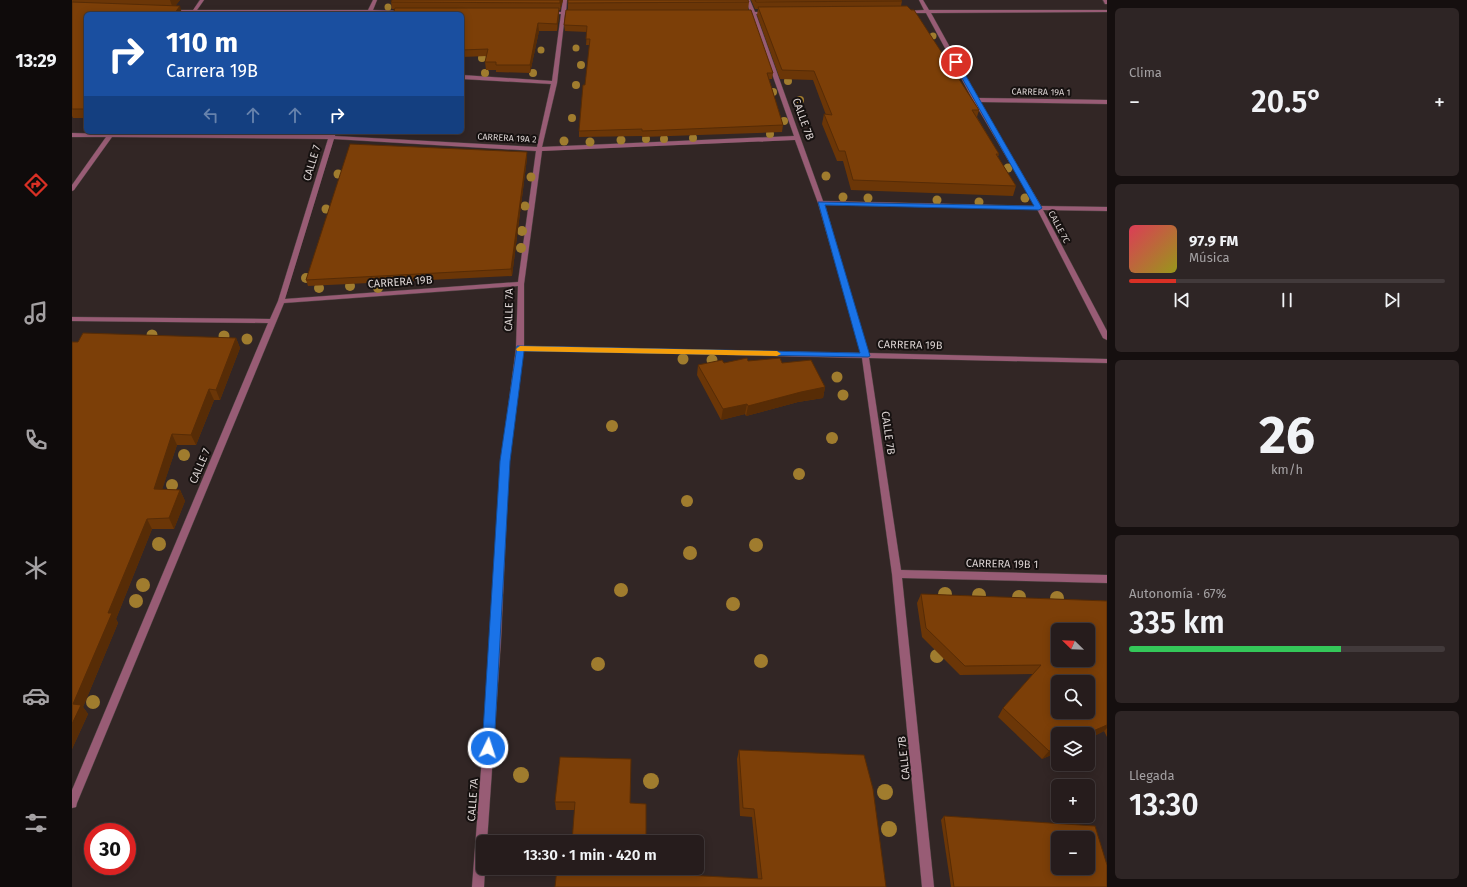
<!DOCTYPE html>
<html lang="es">
<meta charset="utf-8">
<style>
body{margin:0;font-family:"Fira Sans",sans-serif;background:#2e2525;color:#f1f3f6;height:100vh;display:flex;flex-direction:column;font-size:15px;white-space:nowrap}
*{box-sizing:border-box;margin:0}
p{font-size:13px;color:#a4a1a3}
.icon{flex:none;width:22px;height:22px;fill:none;stroke:currentColor;stroke-width:2;stroke-linecap:round;stroke-linejoin:round}
.map{position:relative;flex:1;overflow:hidden}
.drawer{display:flex;flex-direction:column;gap:8px;padding:8px;background:#150f0f;width:360px}
.drawer>*{flex:none}
.banner{position:absolute;left:12px;top:12px;width:380px;height:122px;border-radius:6px;box-shadow:0 2px 10px #0003,0 0 0 1px #423a3b;background:#1a4fa0;color:#fff;overflow:hidden}
.needle{width:26px;rotate:293deg}
.fabs{position:absolute;left:979px;top:623px;display:grid;gap:8px}
.fabs a{display:grid;place-items:center;width:44px;height:44px;border-radius:6px;background:#261c1c;box-shadow:0 2px 10px #0003,0 0 0 1px #423a3b;font-size:20px}
.speed{position:absolute;left:12px;top:823px;display:flex;gap:8px;font-size:20px;font-weight:700;text-align:center}
.speed>*{display:grid;place-content:center;width:52px;height:52px;border-radius:50%;background:#261c1c;box-shadow:0 2px 10px #0003,0 0 0 1px #423a3b;line-height:1}
.speed .limit{border:6px solid #d22;background:#fff;color:#111}
.pin{position:absolute;display:grid;place-items:center;width:34px;height:34px;color:#fff;margin:-17px;border:2px solid #fff;border-radius:50%;box-shadow:0 1px 4px #0007}
.me{position:absolute;width:44px;margin:-22px;rotate:4deg;stroke-linejoin:round;filter:drop-shadow(0 0 3px #0008)}
.turn{display:flex;align-items:center;gap:14px;height:84px;padding:0 16px;font-size:18px}
.turn .icon{width:52px;height:52px;stroke-width:2.5}
.turn b{display:block;font-size:28px;line-height:34px}
.lanes{display:flex;align-items:center;height:38px;padding:0 16px;background:#0003;justify-content:center;gap:20px;direction:ltr}
.lanes .off{opacity:.35}
.big{font-size:30px;font-weight:600;line-height:1.1}
.drawer .widget{flex:1;display:flex;flex-direction:column;justify-content:center;gap:6px;min-width:0;padding:0 14px;border-radius:6px;background:#2e2525}
.drawer .dial{align-items:center;gap:0}
.dial b{font-size:52px;line-height:1}
.song{display:flex;align-items:center;gap:12px}
.cover{width:48px;height:48px;border-radius:6px;background:linear-gradient(135deg,hsl(350 70% 55%),hsl(60 70% 35%))}
.played{height:4px;border-radius:2px;background:linear-gradient(90deg,#d93025 15%,#423a3b 15%)}
.keys{display:flex;justify-content:space-around;direction:ltr}
.heat{display:flex;justify-content:space-between;align-items:center;font-size:22px;direction:ltr}
.charge{height:6px;border-radius:3px;background:linear-gradient(90deg,#34c759 67%,#423a3b 0)}
.trip{position:absolute;left:404px;top:835px;width:228px;height:40px;border-radius:6px;background:#261c1c;box-shadow:0 2px 10px #0003,0 0 0 1px #423a3b;font-weight:600;line-height:40px;text-align:center}
main{display:flex;flex:1;min-height:0}
.tabs{display:flex;flex-direction:column;width:72px;justify-content:space-around;align-items:center;background:#0f0b0b;color:#a4a1a3}
.tabs .icon{width:28px;height:28px}
.tabs .selected{color:#d93025}
.tabs b{font-size:18px;color:#f1f3f6}
.map>svg:first-child{display:block}
.lines{fill:none;stroke-linecap:round;stroke-linejoin:round}
.minor-casing{stroke:#4d4241;stroke-width:1}
.minor{fill:#985c75;fill-rule:evenodd}
.tree{fill:#a07c2e}
.wall{fill:#6b3607}
.shaded-wall{fill:#572c06}
.building{fill:#7c3f08;stroke:#572c06;fill-rule:evenodd}
.route{fill:#1a73e8;stroke:#114b97}
.slow{fill:#f59e0b}
.labels{text-anchor:middle;dominant-baseline:central;stroke-width:4;stroke-linejoin:round;paint-order:stroke}
.far-street-label{font-size:9px;fill:#dad2d1;stroke:#161110}
.street-label{font-size:11px;fill:#dad2d1;stroke:#161110}
</style>
<main>
<nav class="tabs">
<b>13:29</b>
<svg class="icon selected" aria-label="directions" viewBox="0 0 24 24"><path d="M12 3l9 9-9 9-9-9zM9 14v-3h6M13 9l2 2-2 2"/></svg>
<svg class="icon" aria-label="music" viewBox="0 0 24 24"><path d="M9 18V5l10-2v13"/><circle cx="6" cy="18" r="3"/><circle cx="16" cy="16" r="3"/></svg>
<svg class="icon" aria-label="phone" viewBox="0 0 24 24"><path d="M5 4h4l2 5-3 2q2 4 5 5l2-3 5 2v4C11 20 4 13 5 4z"/></svg>
<svg class="icon" aria-label="climate" viewBox="0 0 24 24"><path d="M12 3v18M4 7l16 10M4 17L20 7"/></svg>
<svg class="icon" aria-label="car" viewBox="0 0 24 24"><path d="M5 17H2v-5l4-1 3-4h7l3 4 3 1v5h-3M9 17h6M6 11h13"/><circle cx="7" cy="17" r="2"/><circle cx="17" cy="17" r="2"/></svg>
<svg class="icon" aria-label="filters" viewBox="0 0 24 24"><path d="M4 7h16M4 17h16"/><circle cx="9" cy="7" r="2"/><circle cx="15" cy="17" r="2"/></svg>
</nav>
<div class="map">
<svg width="1035" height="887" viewBox="0 0 1035 887">
<rect width="100%" height="100%" fill="#322625"/>
<g class="lines">
<defs>
<g id="minor">
<polygon points="128,0 132,0 125,10 296,10 301,0 305,0 301,10 331,11 333,12 331,13 123,13 122,14 118,14 119,12 99,12 97,11 99,10 121,10"/>
<path d="M 491,0 L 495,0 L 494,12 L 503,12 L 505,13 L 503,14 L 493,14 L 485,83 L 470,147 L 722,136 L 679,14 L 669,14 L 667,13 L 669,12 L 678,12 L 674,0 L 678,0 L 683,12 L 695,12 L 697,13 L 695,14 L 684,14 L 751,201 L 963,206 L 901,100 L 854,13 L 833,13 L 831,12 L 833,11 L 852,10 L 847,0 L 851,0 L 857,10 L 1035,10 L 1035,12 L 859,13 L 906,98 L 1035,100 L 1035,104 L 908,102 L 969,206 L 1035,207 L 1035,211 L 971,210 L 1035,331 L 1035,340 L 1031,338 L 965,209 L 753,205 L 796,353 L 1035,359 L 1035,363 L 797,358 L 829,570 L 1035,575 L 1035,583 L 830,578 L 862,887 L 850,887 L 820,574 L 790,358 L 451,350 L 437,461 L 429,640 L 415,842 L 411,842 L 411,868 L 413,868 L 412,887 L 400,887 L 419,640 L 429,461 L 444,348 L 446,286 L 212,303 L 5,803 L 4,807 L 0,808 L 0,790 L 196,323 L 0,321 L 0,317 L 198,319 L 206,301 L 256,139 L 40,137 L 2,190 L 0,191 L 0,185 L 34,137 L 0,137 L 0,133 L 36,134 L 39,132 L 42,134 L 257,135 L 259,132 L 263,132 L 263,136 L 465,147 L 479,84 L 390,79 L 390,75 L 480,81 L 489,14 L 477,14 L 475,13 L 477,12 L 489,12 ZM 262,139 L 464,151 L 446,282 L 213,299 ZM 723,140 L 746,203 L 789,353 L 452,346 L 452,284 L 470,151 Z"/>
<polygon points="1031,0 1035,0 1035,4 1033,4"/>
</g>
</defs>
<use href="#minor" class="minor-casing"/>
<use href="#minor" class="minor"/>
</g>
<g class="tree">
<circle cx="316" cy="7" r="3.5"/>
<circle cx="861" cy="36" r="3.5"/>
<circle cx="504" cy="48" r="3.5"/>
<circle cx="469" cy="50" r="3.5"/>
<circle cx="410" cy="58" r="4"/>
<circle cx="509" cy="65" r="4"/>
<circle cx="413" cy="73" r="4"/>
<circle cx="461" cy="73" r="4"/>
<circle cx="716" cy="81" r="4"/>
<circle cx="504" cy="85" r="4"/>
<circle cx="701" cy="92" r="4"/>
<circle cx="728" cy="100" r="4"/>
<circle cx="500" cy="118" r="4"/>
<circle cx="712" cy="121" r="4"/>
<circle cx="698" cy="134" r="4"/>
<circle cx="621" cy="138" r="4"/>
<circle cx="574" cy="139" r="4"/>
<circle cx="592" cy="139" r="4"/>
<circle cx="549" cy="140" r="4.5"/>
<circle cx="492" cy="141" r="4.5"/>
<circle cx="518" cy="142" r="4.5"/>
<circle cx="936" cy="168" r="4.5"/>
<circle cx="266" cy="174" r="4.5"/>
<circle cx="754" cy="176" r="4.5"/>
<circle cx="459" cy="177" r="4.5"/>
<circle cx="771" cy="197" r="4.5"/>
<circle cx="796" cy="198" r="4.5"/>
<circle cx="953" cy="198" r="4.5"/>
<circle cx="865" cy="200" r="4.5"/>
<circle cx="907" cy="202" r="4.5"/>
<circle cx="453" cy="206" r="4.5"/>
<circle cx="254" cy="209" r="4.5"/>
<circle cx="450" cy="231" r="5"/>
<circle cx="449" cy="248" r="5"/>
<circle cx="234" cy="278" r="5"/>
<circle cx="278" cy="286" r="5"/>
<circle cx="247" cy="288" r="5"/>
<circle cx="306" cy="288" r="5"/>
<circle cx="80" cy="335" r="5.5"/>
<circle cx="152" cy="336" r="5.5"/>
<circle cx="175" cy="339" r="5.5"/>
<circle cx="611" cy="359" r="5.5"/>
<circle cx="640" cy="360" r="5.5"/>
<circle cx="765" cy="377" r="5.5"/>
<circle cx="771" cy="395" r="5.5"/>
<circle cx="540" cy="426" r="6"/>
<circle cx="760" cy="438" r="6"/>
<circle cx="112" cy="455" r="6"/>
<circle cx="727" cy="474" r="6"/>
<circle cx="100" cy="485" r="6"/>
<circle cx="615" cy="501" r="6"/>
<circle cx="87" cy="544" r="7"/>
<circle cx="684" cy="545" r="7"/>
<circle cx="618" cy="553" r="7"/>
<circle cx="71" cy="585" r="7"/>
<circle cx="549" cy="590" r="7"/>
<circle cx="873" cy="594" r="7"/>
<circle cx="907" cy="595" r="7"/>
<circle cx="947" cy="597" r="7"/>
<circle cx="985" cy="598" r="7"/>
<circle cx="64" cy="601" r="7"/>
<circle cx="661" cy="604" r="7"/>
<circle cx="865" cy="656" r="7"/>
<circle cx="689" cy="661" r="7"/>
<circle cx="526" cy="664" r="7"/>
<circle cx="21" cy="702" r="7"/>
<circle cx="449" cy="775" r="8"/>
<circle cx="579" cy="781" r="8"/>
<circle cx="813" cy="792" r="8"/>
<circle cx="817" cy="829" r="8"/>
</g>
<g class="wall">
<polygon points="0,0 108,0 103,6 14,14 14,118 1,118 0,116"/>
<polygon points="491,0 488,10 487,10 487,16 485,31 467,31 458,73 424,72 424,70 414,70 413,62 415,56 390,57 390,14 320,9 319,2"/>
<polygon points="679,0 829,0 830,1 829,6 907,110 905,117 927,154 926,157 944,186 941,196 779,190 771,161 765,161 750,124 752,114 754,115 741,80 708,79 685,15 686,9 683,9"/>
<polygon points="677,2 676,10 701,73 700,79 697,79 711,125 710,132 570,137 570,136 507,137 507,131 518,45 514,45 515,32 493,31 492,25 496,10 496,3"/>
<polygon points="455,152 455,158 440,276 236,286 234,280"/>
<polygon points="164,338 168,348 148,400 142,400 124,445 105,445 90,489 108,490 113,501 102,529 80,529 44,619 46,623 11,707 16,714 0,749 6,342"/>
<polygon points="676,361 710,363 753,387 751,398 726,402 674,416 673,414 649,420 625,375 626,365"/>
<polygon points="849,594 1035,601 1035,737 1032,731 1016,739 1016,734 986,752 970,759 926,717 931,708 961,674 888,675 850,637 845,603"/>
<polygon points="667,750 814,887 574,873 686,879 680,817 668,816 665,759"/>
<polygon points="559,759 502,810 484,810 483,802"/>
<polygon points="872,816 1035,887 879,887 869,820"/>
</g>
<g class="shaded-wall">
<polygon points="98,0 108,0 101,9"/>
<polygon points="488,0 491,0 488,10"/>
<polygon points="108,6 110,14 102,14"/>
<polygon points="487,8 487,16 485,31 485,24"/>
<polygon points="466,23 467,31 458,73 458,65"/>
<polygon points="455,152 455,158 440,276 439,269"/>
<polygon points="164,338 168,348 148,400 144,390"/>
<polygon points="753,387 751,398 726,402 674,416 676,406 729,392"/>
<polygon points="137,389 142,400 124,445 119,435"/>
<polygon points="675,404 673,414 649,420 651,409"/>
<polygon points="100,434 105,445 87,499 82,489"/>
<polygon points="108,490 113,501 102,529 97,518"/>
<polygon points="75,519 80,529 44,619 46,623 11,707 16,714 0,749 0,724 1,704 36,613"/>
<polygon points="1035,725 1035,728 1032,731 1016,739 1016,734 1014,734"/>
<polygon points="986,747 986,752 970,759 977,751"/>
</g>
<g class="building">
<polygon points="320,0 488,0 488,3 319,2"/>
<polygon points="496,0 676,0 677,2 496,3"/>
<polygon points="683,0 829,0 830,1 684,2"/>
<polygon points="0,2 108,6 102,14 14,14 14,109 0,109"/>
<polygon points="835,6 839,10 842,10 846,16 907,110 900,110 927,154 924,154 944,186 781,180 773,151 767,151 752,114 760,115 742,71 710,70 686,7"/>
<polygon points="323,8 487,8 485,24 466,23 458,65 424,65 424,62 413,62 416,49 390,50 390,14 321,14"/>
<polygon points="494,10 679,10 701,73 695,73 711,125 570,131 570,129 507,131 511,85 513,85 518,39 514,39 515,26 492,25"/>
<polygon points="278,144 455,152 439,269 234,280"/>
<polygon points="11,333 164,338 144,390 137,389 119,435 100,434 82,489 108,490 97,518 75,519 36,613 40,613 1,704 9,705 0,724 0,342 6,342"/>
<polygon points="675,358 676,361 708,358 710,363 739,360 753,387 729,392 676,406 675,404 651,409 626,365 650,360 652,363"/>
<path d="M 849,594 L 1035,601 L 1035,725 L 1014,734 L 986,734 L 986,747 L 977,751 L 931,708 L 969,665 L 893,666 L 854,628 ZM 986,630 L 1016,630 L 1016,660 L 986,660 ZM 986,682 L 1016,682 L 1016,712 L 986,712 Z"/>
<polygon points="667,750 792,755 801,789 814,887 483,887 485,868 574,868 574,873 690,879 682,809 671,808"/>
<polygon points="488,757 559,759 558,803 574,804 574,842 500,842 503,802 483,802"/>
<path d="M 872,816 L 1023,826 L 1035,865 L 1035,887 L 882,887 ZM 986,838 L 1016,838 L 1016,868 L 986,868 Z"/>
</g>
<polygon class="route" points="884,61 886,62 970,208 967,210 753,205 798,356 796,357 452,351 438,461 422,748 420,752 416,753 412,752 410,748 428,461 445,346 788,353 746,202 962,206 881,62"/>
<polygon class="slow" points="448,346 705,351 709,354 705,356 445,351 444,349"/>
<g class="labels">
<g class="far-street-label">
<text transform="translate(969 92) rotate(1)">CARRERA 19A 1</text>
<text transform="translate(435 138) rotate(3)">CARRERA 19A 2</text>
<text transform="translate(987 227) rotate(62)">CALLE 7C</text>
</g>
<g class="street-label">
<text transform="translate(731 119) rotate(70)">CALLE 7B</text>
<text transform="translate(240 163) rotate(-73)">CALLE 7</text>
<text transform="translate(328 282) rotate(-4)">CARRERA 19B</text>
<text transform="translate(437 310) rotate(-89)">CALLE 7A</text>
<text transform="translate(838 345) rotate(1)">CARRERA 19B</text>
<text transform="translate(816 433) rotate(82)">CALLE 7B</text>
<text transform="translate(128 466) rotate(-67)">CALLE 7</text>
<text transform="translate(930 564) rotate(1)">CARRERA 19B 1</text>
<text transform="translate(832 758) rotate(-96)">CALLE 7B</text>
<text transform="translate(401 800) rotate(-86)">CALLE 7A</text>
</g>
</g>
</svg>
<div class="fabs">
<a><svg class="needle" viewBox="-14 -14 28 28"><path d="M0-13l5 13h-10z" fill="#e53935"/><path d="M0 13l5-13h-10z" fill="#a4a1a3"/></svg></a>
<a><svg class="icon" aria-label="search" viewBox="0 0 24 24"><circle cx="10" cy="10" r="6"/><path d="M15 15l6 6"/></svg></a>
<a><svg class="icon" aria-label="layers" viewBox="0 0 24 24"><path d="M12 4l9 5-9 5-9-5zM3 14l9 5 9-5"/></svg></a>
<a>+</a>
<a>−</a>
</div>
<div class="speed"><div class="limit">30</div></div>
<div class="pin" style="left:884px;top:62px;background:#d93025"><svg class="icon" aria-label="arrive" viewBox="0 0 24 24"><path d="M6 21V4h12l-3 4 3 4H6"/></svg></div>
<svg class="me" style="left:416px;top:748px" viewBox="-20 -20 40 40"><circle r="17" fill="#1a73e8" stroke="#fff" stroke-width="3"/><path d="M0-11L8 9 0 5-8 9z" fill="#fff"/></svg>
<div class="trip">13:30 · 1 min · 420 m</div>
<div class="banner">
<div class="turn"><svg class="icon" aria-label="right" viewBox="0 0 24 24"><path d="M7 20v-9h11M14 6l5 5-5 5"/></svg><div><b>110 m</b>Carrera 19B</div></div>
<div class="lanes"><svg class="icon off" aria-label="left" viewBox="0 0 24 24"><path d="M17 20v-9H6M10 6l-5 5 5 5"/></svg><svg class="icon off" aria-label="ahead" viewBox="0 0 24 24"><path d="M12 20V5M6 11l6-6 6 6"/></svg><svg class="icon off" aria-label="ahead" viewBox="0 0 24 24"><path d="M12 20V5M6 11l6-6 6 6"/></svg><svg class="icon" aria-label="right" viewBox="0 0 24 24"><path d="M7 20v-9h11M14 6l5 5-5 5"/></svg></div>
</div>
</div>
<section class="drawer">
<div class="widget"><p>Clima</p>
<div class="heat"><a>−</a><b class="big">20.5°</b><a>+</a></div>
</div>
<div class="widget">
<div class="song"><i class="cover"></i><div><b>97.9 FM</b><p>Música</p></div></div>
<div class="played"></div>
<div class="keys"><svg class="icon" aria-label="previous" viewBox="0 0 24 24"><path d="M18 5L8 12l10 7zM5 5v14"/></svg><svg class="icon" aria-label="pause" viewBox="0 0 24 24"><path d="M8 5v14M16 5v14"/></svg><svg class="icon" aria-label="next" viewBox="0 0 24 24"><path d="M6 5l10 7-10 7zM19 5v14"/></svg></div>
</div>
<div class="widget dial"><b>26</b><p>km/h</p></div>
<div class="widget"><p>Autonomía · 67%</p><b class="big">335 km</b><div class="charge"></div></div>
<div class="widget"><p>Llegada</p><b class="big">13:30</b></div>
</section>
</main>
